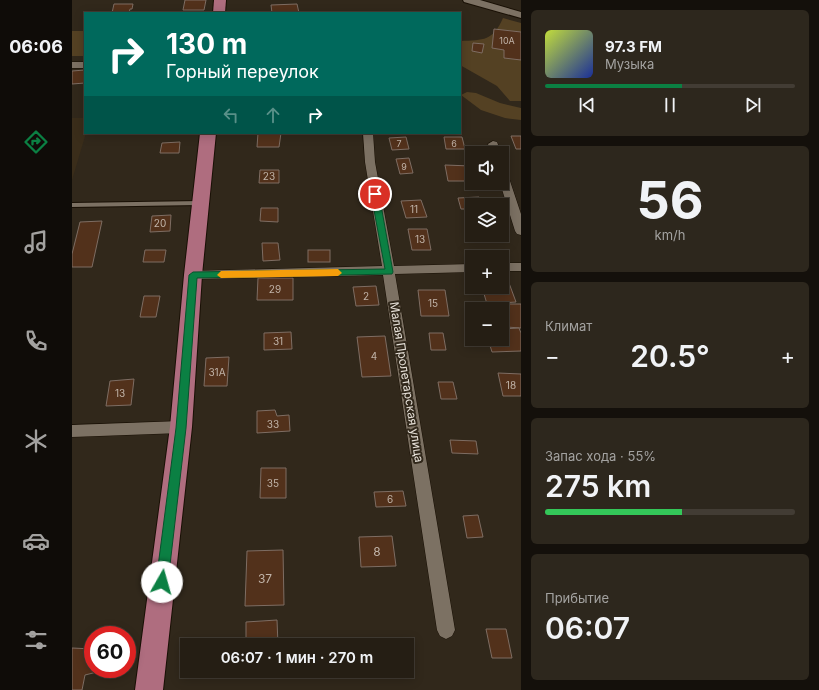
<!DOCTYPE html>
<html lang="ru">
<meta charset="utf-8">
<style>
body{margin:0;font-family:Inter,sans-serif;background:#2d271d;color:#f1f3f6;height:100vh;display:flex;flex-direction:column;font-size:15px;white-space:nowrap}
*{box-sizing:border-box;margin:0}
p{font-size:13px;color:#a3a2a0}
.icon{flex:none;width:22px;height:22px;fill:none;stroke:currentColor;stroke-width:2;stroke-linecap:round;stroke-linejoin:round}
.map{position:relative;flex:1;overflow:hidden}
.panel{display:flex;flex-direction:column;gap:10px;padding:10px;background:#14100b;width:298px}
.panel>*{flex:none}
.banner{position:absolute;left:12px;top:12px;width:377px;height:122px;border-radius:0px;box-shadow:0 2px 10px #0003,0 0 0 1px #423c34;background:#00695c;color:#fff;overflow:hidden}
.buttons{position:absolute;left:393px;top:146px;display:grid;gap:8px}
.buttons a{display:grid;place-items:center;width:44px;height:44px;border-radius:0px;background:#251e14;box-shadow:0 2px 10px #0003,0 0 0 1px #423c34;font-size:20px}
.speed{position:absolute;left:12px;top:626px;display:flex;gap:8px;font-size:20px;font-weight:700;text-align:center}
.speed>*{display:grid;place-content:center;width:52px;height:52px;border-radius:50%;background:#251e14;box-shadow:0 2px 10px #0003,0 0 0 1px #423c34;line-height:1}
.speed .limit{border:6px solid #d22;background:#fff;color:#111}
.pin{position:absolute;display:grid;place-items:center;width:34px;height:34px;color:#fff;margin:-17px;border:2px solid #fff;border-radius:50%;box-shadow:0 1px 4px #0007}
.me{position:absolute;width:44px;margin:-22px;rotate:7deg;stroke-linejoin:round;filter:drop-shadow(0 0 3px #0008)}
.turn{display:flex;align-items:center;gap:14px;height:84px;padding:0 16px;font-size:18px}
.turn .icon{width:52px;height:52px;stroke-width:2.5}
.turn b{display:block;font-size:28px;line-height:34px}
.lanes{display:flex;align-items:center;height:38px;padding:0 16px;background:#0003;justify-content:center;gap:20px;direction:ltr}
.lanes .off{opacity:.35}
.big{font-size:30px;font-weight:600;line-height:1.1}
.panel .card{flex:1;display:flex;flex-direction:column;justify-content:center;gap:6px;min-width:0;padding:0 14px;border-radius:6px;background:#2d271d}
.panel .dial{align-items:center;gap:0}
.dial b{font-size:52px;line-height:1}
.song{display:flex;align-items:center;gap:12px}
.cover{width:48px;height:48px;border-radius:6px;background:linear-gradient(135deg,hsl(70 70% 55%),hsl(230 70% 35%))}
.played{height:4px;border-radius:2px;background:linear-gradient(90deg,#0b8043 55%,#423c34 55%)}
.keys{display:flex;justify-content:space-around;direction:ltr}
.heat{display:flex;justify-content:space-between;align-items:center;font-size:22px;direction:ltr}
.charge{height:6px;border-radius:3px;background:linear-gradient(90deg,#34c759 55%,#423c34 0)}
.trip{position:absolute;left:108px;top:638px;width:234px;height:40px;border-radius:0px;background:#251e14;box-shadow:0 2px 10px #0003,0 0 0 1px #423c34;font-weight:600;line-height:40px;text-align:center}
main{display:flex;flex:1;min-height:0}
.dock{display:flex;flex-direction:column;width:72px;justify-content:space-around;align-items:center;background:#0f0c08;color:#a3a2a0}
.dock .icon{width:28px;height:28px}
.dock .current{color:#0b8043}
.dock b{font-size:18px;color:#f1f3f6}
.map>svg:first-child{display:block}
.built{fill:#3a2d1a}
.green{fill:#544123}
.building{fill:#52311b;stroke:#7e6d63}
.lines{fill:none;stroke-linecap:round;stroke-linejoin:round}
.lane-casing{stroke:#191005;stroke-width:2}
.street-casing{stroke:#191005;stroke-width:1}
.secondary-casing{stroke:#191005;stroke-width:2}
.primary-casing{stroke:#191005;stroke-width:2}
.lane{fill:#7c7163;fill-rule:evenodd}
.street{fill:#7c7163;fill-rule:evenodd}
.secondary{fill:#7c7163;fill-rule:evenodd}
.primary{fill:#af6d7f;fill-rule:evenodd}
.route{fill:#0b8043;stroke:#07532c}
.slow{fill:#f59e0b}
.labels{text-anchor:middle;dominant-baseline:central;stroke-width:4;stroke-linejoin:round;paint-order:stroke}
.far-number-label{font-size:9px;fill:#c1b4a9}
.number-label{font-size:10px;fill:#c1b4a9}
.street-label{font-size:12px;fill:#e6e0d8;stroke:#31281b}
.near-number-label{font-size:12px;fill:#c1b4a9}
</style>
<main>
<nav class="dock">
<b>06:06</b>
<svg class="icon current" aria-label="directions" viewBox="0 0 24 24"><path d="M12 3l9 9-9 9-9-9zM9 14v-3h6M13 9l2 2-2 2"/></svg>
<svg class="icon" aria-label="music" viewBox="0 0 24 24"><path d="M9 18V5l10-2v13"/><circle cx="6" cy="18" r="3"/><circle cx="16" cy="16" r="3"/></svg>
<svg class="icon" aria-label="phone" viewBox="0 0 24 24"><path d="M5 4h4l2 5-3 2q2 4 5 5l2-3 5 2v4C11 20 4 13 5 4z"/></svg>
<svg class="icon" aria-label="climate" viewBox="0 0 24 24"><path d="M12 3v18M4 7l16 10M4 17L20 7"/></svg>
<svg class="icon" aria-label="car" viewBox="0 0 24 24"><path d="M5 17H2v-5l4-1 3-4h7l3 4 3 1v5h-3M9 17h6M6 11h13"/><circle cx="7" cy="17" r="2"/><circle cx="17" cy="17" r="2"/></svg>
<svg class="icon" aria-label="filters" viewBox="0 0 24 24"><path d="M4 7h16M4 17h16"/><circle cx="9" cy="7" r="2"/><circle cx="15" cy="17" r="2"/></svg>
</nav>
<div class="map">
<svg width="449" height="690" viewBox="0 0 449 690">
<rect width="100%" height="100%" fill="#31281b"/>
<polygon class="built" points="0,118 13,118 13,133 14,133 0,180"/>
<g class="green">
<path d="M 431,18 L 449,23 L 449,101 L 438,101 L 425,86 L 388,65 L 388,41 C 412,40 421,41 431,18 Z"/>
<rect x="0" y="31" width="13" height="25"/>
<polygon points="395,92 404,93 428,103 449,108 449,120 433,118 409,110 389,95"/>
</g>
<g class="building">
<polygon points="113,0 134,0 132,10 111,10"/>
<polygon points="42,4 61,4 60,9 58,9 57,13 40,13"/>
<polygon points="225,4 227,13 200,13 199,5"/>
<polygon points="422,29 449,32 449,60 432,58 432,50 420,48"/>
<polygon points="401,43 412,44 410,53 400,51"/>
<polygon points="13,70 13,83 0,84 0,71"/>
<polygon points="186,133 209,133 207,147 185,147"/>
<polygon points="439,136 449,136 449,149 444,149"/>
<polygon points="334,137 337,149 320,150 317,138"/>
<polygon points="372,137 390,137 393,149 374,149"/>
<polygon points="108,142 107,153 88,153 90,143"/>
<polygon points="337,158 341,173 328,174 324,159"/>
<polygon points="373,165 399,166 400,181 376,181"/>
<polygon points="188,170 207,170 207,183 187,183"/>
<polygon points="407,197 410,205 400,205 400,209 389,209 386,198"/>
<polygon points="349,200 355,217 334,218 329,201"/>
<polygon points="189,208 206,208 206,222 188,221"/>
<polygon points="99,215 98,231 78,232 80,216"/>
<polygon points="30,221 20,267 0,267 0,254 8,222"/>
<polygon points="336,229 355,229 359,250 340,250"/>
<polygon points="399,231 400,235 425,235 427,242 401,242"/>
<polygon points="190,243 206,243 208,260 191,261"/>
<polygon points="73,250 94,250 92,262 71,262"/>
<rect x="236" y="250" width="22" height="12"/>
<polygon points="186,278 221,278 221,300 185,300"/>
<polygon points="437,283 444,302 415,304 410,287 430,287 430,284"/>
<polygon points="304,286 307,305 284,306 281,287"/>
<polygon points="346,290 373,290 377,316 349,316"/>
<polygon points="72,296 88,296 84,317 68,317"/>
<polygon points="429,304 449,304 449,328 434,327"/>
<polygon points="447,328 449,333 449,351 420,352 416,339 430,339 430,329"/>
<polygon points="219,332 220,349 192,350 192,333"/>
<polygon points="357,333 371,333 374,350 359,350"/>
<polygon points="313,336 319,376 290,377 285,337"/>
<polygon points="157,357 155,386 132,386 134,358"/>
<polygon points="426,373 449,374 449,396 431,396"/>
<polygon points="62,379 59,405 34,406 38,381"/>
<polygon points="366,382 381,382 385,399 369,399"/>
<polygon points="203,410 205,416 217,415 218,431 185,433 185,411"/>
<polygon points="378,440 404,441 406,454 380,453"/>
<polygon points="189,468 214,468 214,498 188,498"/>
<polygon points="331,491 334,506 304,507 302,492"/>
<polygon points="406,515 411,537 395,538 391,516"/>
<polygon points="320,536 324,566 289,567 287,537"/>
<polygon points="211,550 212,605 173,606 175,551"/>
<polygon points="205,620 206,645 174,645 174,622"/>
<polygon points="414,629 434,629 440,658 420,658"/>
<polygon points="0,648 21,649 21,669 37,669 13,675 10,690 0,690"/>
</g>
<g class="lines">
<defs>
<polygon id="lane" points="128,201 131,203 128,205 0,207 0,203"/>
<g id="street">
<rect x="0" y="62" width="13" height="6"/>
<polygon points="291,133 301,133 303,162 322,266 400,264 400,272 323,274 383,630 380,636 374,639 368,636 365,630 311,275 121,279 117,278 115,275 117,272 121,271 310,266 293,162"/>
<polygon points="421,141 425,142 429,153 419,153 416,144"/>
<polygon points="430,169 435,172 449,214 449,235 445,234 443,231 428,183 430,183"/>
<rect x="430" y="263" width="19" height="8"/>
<polygon points="109,421 114,422 116,427 114,432 109,433 0,437 0,425"/>
</g>
<polygon id="secondary" points="391,0 408,0 449,12 449,18 392,2"/>
<g id="primary">
<polygon points="142,0 154,0 153,13 141,13"/>
<polygon points="128,133 144,133 130,275 120,427 91,690 63,690 98,427 112,275"/>
</g>
</defs>
<use href="#lane" class="lane-casing"/>
<use href="#street" class="street-casing"/>
<use href="#secondary" class="secondary-casing"/>
<use href="#primary" class="primary-casing"/>
<use href="#lane" class="lane"/>
<use href="#street" class="street"/>
<use href="#secondary" class="secondary"/>
<use href="#primary" class="primary"/>
</g>
<polygon class="route" points="303,191 307,194 321,272 320,274 125,278 114,428 96,582 94,586 90,588 86,586 84,582 104,428 117,275 121,272 313,269 299,194"/>
<polygon class="slow" points="266,269 270,273 266,276 149,278 145,275 149,271"/>
<g class="labels">
<g class="far-number-label">
<text x="435" y="40">10А</text>
<text x="327" y="143">7</text>
<text x="382" y="143">6</text>
<text x="332" y="166">9</text>
</g>
<g class="number-label">
<text x="197" y="176">23</text>
<text x="342" y="209">11</text>
<text x="88" y="223">20</text>
<text x="348" y="239">13</text>
<text x="203" y="289">29</text>
<text x="294" y="296">2</text>
<text x="361" y="303">15</text>
<text x="206" y="341">31</text>
<text x="302" y="356">4</text>
<text x="145" y="372">31А</text>
<text x="439" y="385">18</text>
<text x="48" y="393">13</text>
<text x="201" y="424">33</text>
<text x="201" y="483">35</text>
<text x="318" y="499">6</text>
</g>
<g class="street-label">
<text transform="translate(335 382) rotate(81)">Малая Пролетарская улица</text>
</g>
<g class="near-number-label">
<text x="305" y="551">8</text>
<text x="193" y="578">37</text>
</g>
</g>
</svg>
<div class="buttons">
<a><svg class="icon" aria-label="sound" viewBox="0 0 24 24"><path d="M4 9h4l5-4v14l-5-4H4zM17 9q2 3 0 6"/></svg></a>
<a><svg class="icon" aria-label="layers" viewBox="0 0 24 24"><path d="M12 4l9 5-9 5-9-5zM3 14l9 5 9-5"/></svg></a>
<a>+</a>
<a>−</a>
</div>
<div class="speed"><div class="limit">60</div></div>
<div class="pin" style="left:303px;top:194px;background:#d93025"><svg class="icon" aria-label="arrive" viewBox="0 0 24 24"><path d="M6 21V4h12l-3 4 3 4H6"/></svg></div>
<svg class="me" style="left:90px;top:582px" viewBox="-20 -20 40 40"><circle r="19" fill="#fff"/><path d="M0-13L10 11 0 6-10 11z" fill="#0b8043"/></svg>
<div class="trip">06:07 · 1 мин · 270 m</div>
<div class="banner">
<div class="turn"><svg class="icon" aria-label="right" viewBox="0 0 24 24"><path d="M7 20v-9h11M14 6l5 5-5 5"/></svg><div><b>130 m</b>Горный переулок</div></div>
<div class="lanes"><svg class="icon off" aria-label="left" viewBox="0 0 24 24"><path d="M17 20v-9H6M10 6l-5 5 5 5"/></svg><svg class="icon off" aria-label="ahead" viewBox="0 0 24 24"><path d="M12 20V5M6 11l6-6 6 6"/></svg><svg class="icon" aria-label="right" viewBox="0 0 24 24"><path d="M7 20v-9h11M14 6l5 5-5 5"/></svg></div>
</div>
</div>
<section class="panel">
<div class="card">
<div class="song"><i class="cover"></i><div><b>97.3 FM</b><p>Музыка</p></div></div>
<div class="played"></div>
<div class="keys"><svg class="icon" aria-label="previous" viewBox="0 0 24 24"><path d="M18 5L8 12l10 7zM5 5v14"/></svg><svg class="icon" aria-label="pause" viewBox="0 0 24 24"><path d="M8 5v14M16 5v14"/></svg><svg class="icon" aria-label="next" viewBox="0 0 24 24"><path d="M6 5l10 7-10 7zM19 5v14"/></svg></div>
</div>
<div class="card dial"><b>56</b><p>km/h</p></div>
<div class="card"><p>Климат</p>
<div class="heat"><a>−</a><b class="big">20.5°</b><a>+</a></div>
</div>
<div class="card"><p>Запас хода · 55%</p><b class="big">275 km</b><div class="charge"></div></div>
<div class="card"><p>Прибытие</p><b class="big">06:07</b></div>
</section>
</main>
